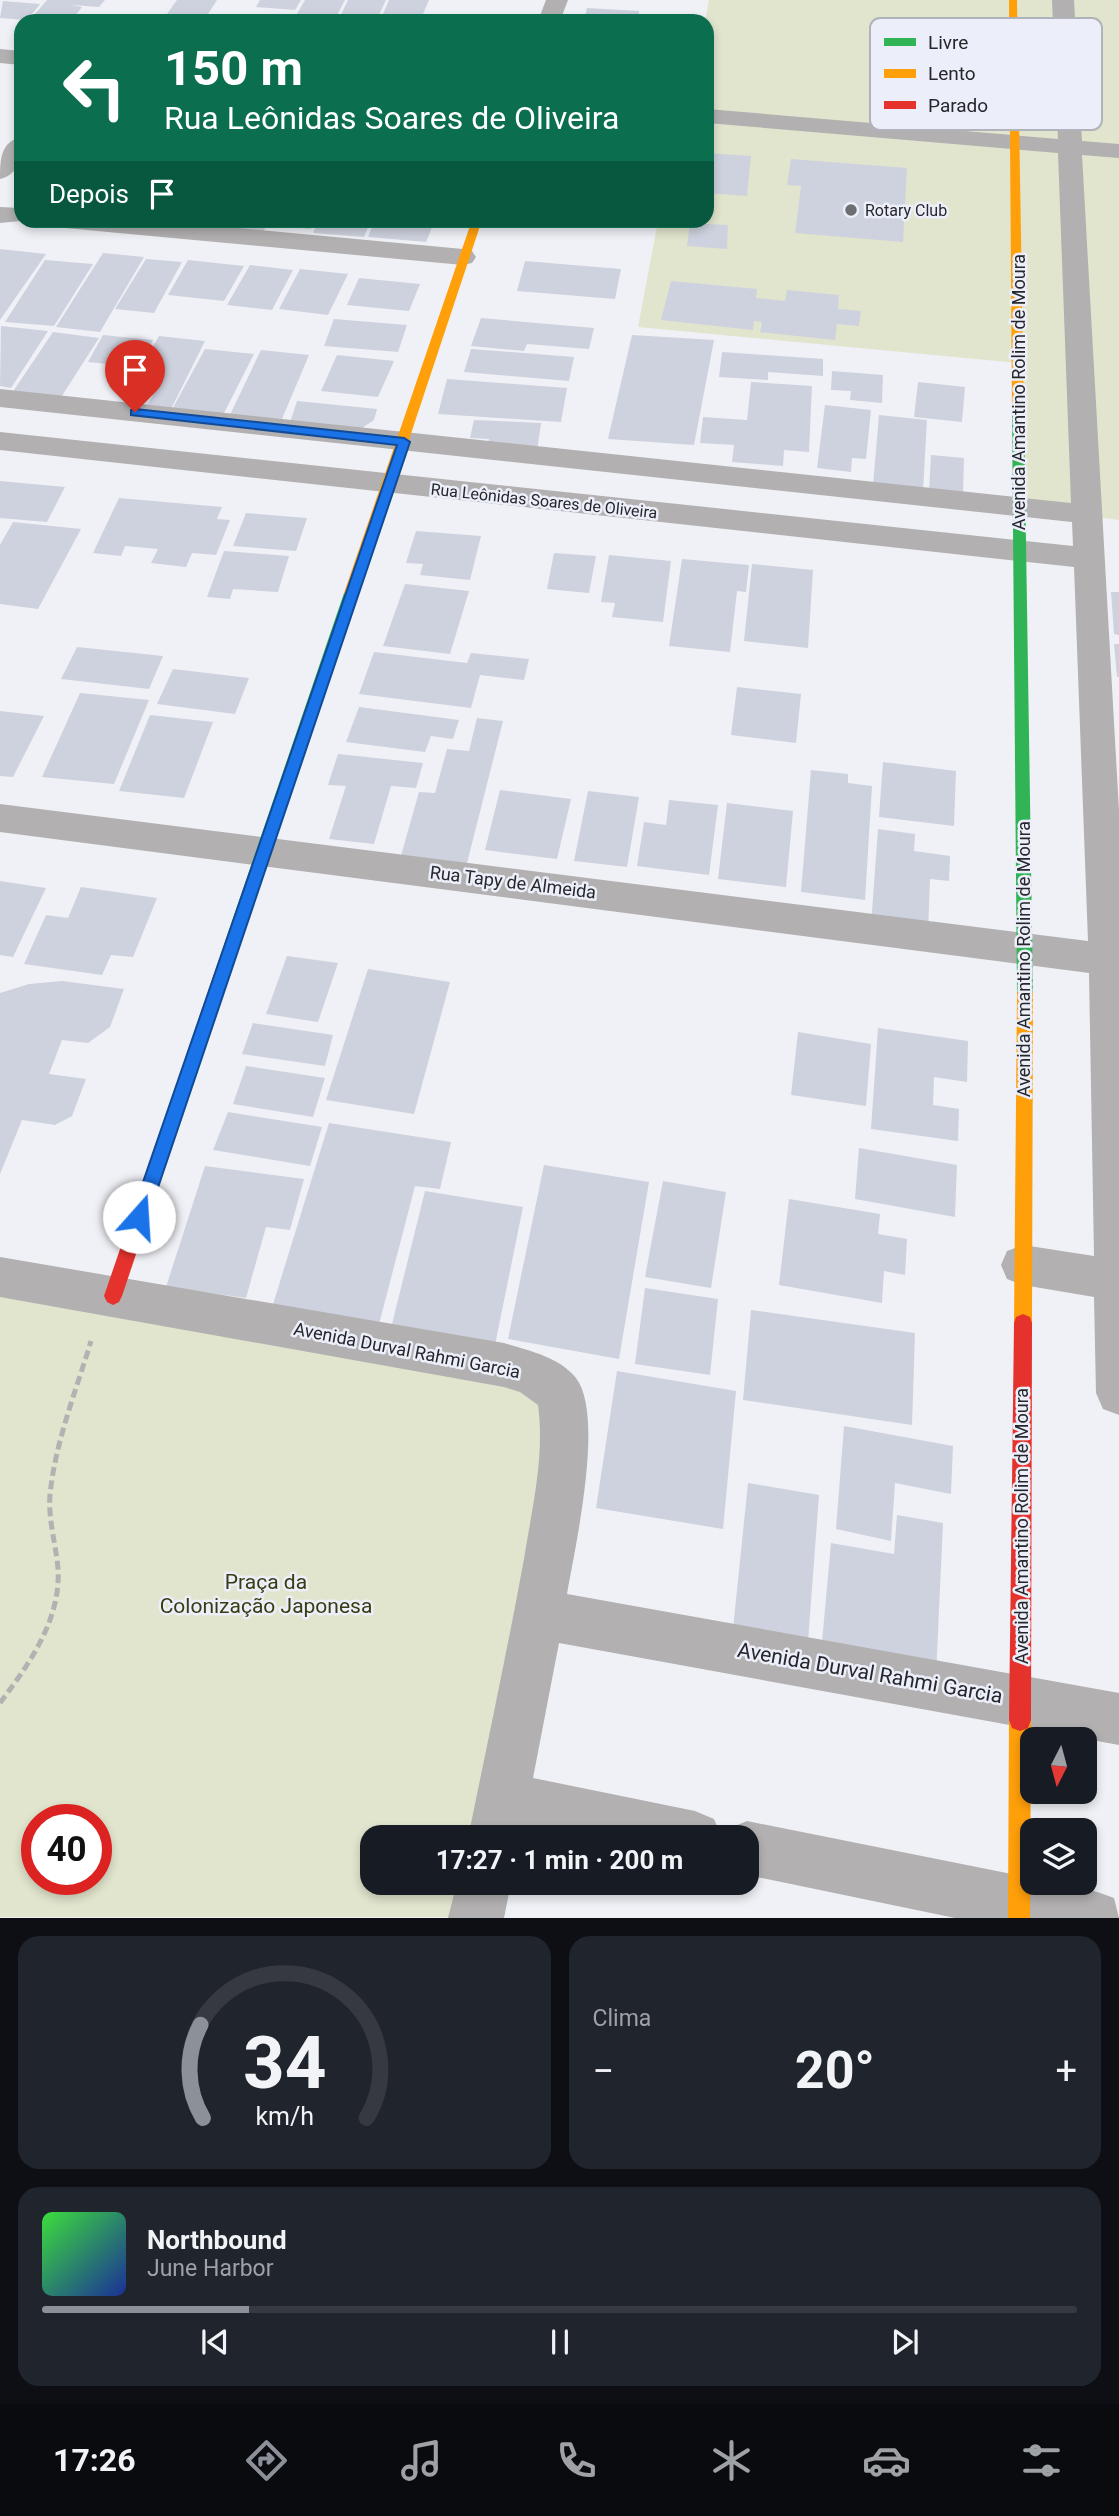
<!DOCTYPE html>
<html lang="pt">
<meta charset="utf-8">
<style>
body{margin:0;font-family:Roboto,sans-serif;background:#20242c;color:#f1f3f6;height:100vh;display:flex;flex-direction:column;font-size:26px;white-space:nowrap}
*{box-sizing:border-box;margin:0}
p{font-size:23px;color:#9ea1a6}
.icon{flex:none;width:38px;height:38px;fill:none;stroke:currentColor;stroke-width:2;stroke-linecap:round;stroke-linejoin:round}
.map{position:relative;height:1918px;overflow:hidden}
.panel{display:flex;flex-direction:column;gap:18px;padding:18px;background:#0d0f14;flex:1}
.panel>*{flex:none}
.guide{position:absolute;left:14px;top:14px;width:700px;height:214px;border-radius:21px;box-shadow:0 4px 10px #0003;background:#0b6e4f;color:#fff;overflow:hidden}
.needle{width:46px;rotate:186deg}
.tools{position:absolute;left:1020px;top:1727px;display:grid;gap:14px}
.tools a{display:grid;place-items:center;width:77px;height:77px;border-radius:14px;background:#171b24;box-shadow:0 4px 10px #0003;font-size:35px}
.speed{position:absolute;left:21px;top:1804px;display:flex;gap:14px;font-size:35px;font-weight:700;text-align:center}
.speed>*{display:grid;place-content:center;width:91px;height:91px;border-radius:50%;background:#171b24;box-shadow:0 4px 10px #0003;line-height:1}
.speed .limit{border:10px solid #d22;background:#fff;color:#111}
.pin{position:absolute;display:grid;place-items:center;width:60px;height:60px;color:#fff;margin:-72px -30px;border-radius:50% 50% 50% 0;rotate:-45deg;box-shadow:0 0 7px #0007}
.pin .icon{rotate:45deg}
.me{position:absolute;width:77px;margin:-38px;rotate:19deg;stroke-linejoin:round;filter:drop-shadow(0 0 5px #0008)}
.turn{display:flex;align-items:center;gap:24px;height:147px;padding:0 35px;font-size:32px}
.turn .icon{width:91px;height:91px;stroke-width:2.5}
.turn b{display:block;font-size:49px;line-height:60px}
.then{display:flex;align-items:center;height:66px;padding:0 35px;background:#0003;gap:14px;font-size:26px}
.big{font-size:52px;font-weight:700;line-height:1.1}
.panel .tile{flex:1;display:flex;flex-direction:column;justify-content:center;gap:10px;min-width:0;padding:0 24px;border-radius:21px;background:#20242c}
.panel .dial{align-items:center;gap:0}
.dial svg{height:182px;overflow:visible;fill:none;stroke:#363941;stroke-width:7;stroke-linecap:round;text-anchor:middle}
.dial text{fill:#f1f3f6;stroke:none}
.song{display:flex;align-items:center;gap:21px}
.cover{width:84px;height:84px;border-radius:10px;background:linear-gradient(135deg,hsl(120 70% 55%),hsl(230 70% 35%))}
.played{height:7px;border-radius:4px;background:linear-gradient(90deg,#8c9099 20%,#363941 20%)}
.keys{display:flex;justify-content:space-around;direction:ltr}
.heat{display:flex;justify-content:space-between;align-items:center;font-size:38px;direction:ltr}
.panel .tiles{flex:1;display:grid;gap:18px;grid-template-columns:1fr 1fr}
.tile:last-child{grid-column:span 2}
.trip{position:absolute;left:360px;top:1825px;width:399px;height:70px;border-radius:21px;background:#171b24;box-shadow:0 4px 10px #0003;font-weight:700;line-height:70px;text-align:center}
.menu{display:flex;height:112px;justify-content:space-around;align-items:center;background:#090b0e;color:#9ea1a6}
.menu .icon{width:49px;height:49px}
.menu .current{color:#8c9099}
.menu b{font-size:32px;color:#f1f3f6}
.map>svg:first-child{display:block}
.green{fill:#e1e5cd;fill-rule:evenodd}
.building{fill:#ced2de}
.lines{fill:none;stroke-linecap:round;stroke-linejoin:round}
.path{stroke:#b2b2b3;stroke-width:5;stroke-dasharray:9 4.5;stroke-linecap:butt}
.street{fill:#b2b0b0;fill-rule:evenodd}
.fast{fill:#30b455;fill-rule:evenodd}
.slow{fill:#ff9f0a;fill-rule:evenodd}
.jam{fill:#e5322d;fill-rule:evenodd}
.route{fill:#1a73e8;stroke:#114b97;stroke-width:2}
.poi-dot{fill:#6d6e72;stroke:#eceffa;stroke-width:2.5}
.labels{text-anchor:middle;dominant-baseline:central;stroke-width:5;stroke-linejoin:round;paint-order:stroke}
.far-poi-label{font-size:16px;fill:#26272b;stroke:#eceffa;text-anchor:start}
.far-street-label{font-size:16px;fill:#26272b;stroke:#eceffa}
.street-label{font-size:18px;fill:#26272b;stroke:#eceffa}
.near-park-label{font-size:21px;fill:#393c10;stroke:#eceffa}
.near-street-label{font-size:21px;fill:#26272b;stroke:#eceffa}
.key{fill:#eceffa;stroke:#b1b3bc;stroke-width:2}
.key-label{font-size:19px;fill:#26272b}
</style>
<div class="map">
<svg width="1119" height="1918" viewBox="0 0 1119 1918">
<rect width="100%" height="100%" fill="#f0f1f6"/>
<g class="green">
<polygon points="709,0 1119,0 1119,520 1020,507 1018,363 638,327 658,221 707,220 705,21"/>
<path d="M 0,1277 L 559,1393 L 489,1837 L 373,1838 L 373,1883 L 479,1883 L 472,1917 L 0,1917 ZM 37,1820 L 96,1820 L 96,1880 L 37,1880 Z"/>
</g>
<g class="building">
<polygon points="47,0 105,0 99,7 71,5 82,7 71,21 29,21"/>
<polygon points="177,0 217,0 206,17 167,14"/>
<polygon points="260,0 301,0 295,10 256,7"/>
<polygon points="305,0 345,0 334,21 293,21"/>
<polygon points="348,0 386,0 376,21 338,21"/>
<polygon points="389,0 429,0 420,21 380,21"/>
<polygon points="3,1 40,4 27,20 0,18"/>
<polygon points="587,8 639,11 639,16 665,17 664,21 584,21"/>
<polygon points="707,153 751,156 747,196 707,193"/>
<polygon points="791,159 907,168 903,242 795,233 801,186 787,185"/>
<polygon points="217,220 269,220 260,238 210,233"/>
<polygon points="273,220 315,220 311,229 270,225"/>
<polygon points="319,220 371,220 364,237 313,233"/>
<polygon points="375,220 435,220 426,242 368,237"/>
<polygon points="690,223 728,225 727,249 687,246"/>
<polygon points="0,249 46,254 0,320"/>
<polygon points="103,253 144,257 100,332 56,327"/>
<polygon points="146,259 182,262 154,313 115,309"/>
<polygon points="45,260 93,264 54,326 5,322"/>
<polygon points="188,260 244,266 224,301 168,295"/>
<polygon points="525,261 621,269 615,299 517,291"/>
<polygon points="250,265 293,270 272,310 227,305"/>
<polygon points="300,269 348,274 328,315 279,309"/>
<polygon points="359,278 420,284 409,311 347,305"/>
<polygon points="671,281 757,289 756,298 785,301 787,290 839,295 838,309 861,311 859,326 837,324 835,340 760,332 762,322 754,321 753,330 661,320"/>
<polygon points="481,318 594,328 589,349 527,344 524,351 471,346"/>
<polygon points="334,319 407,325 398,352 324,346"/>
<polygon points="1,326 48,331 11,388 0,386"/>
<polygon points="53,332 99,338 58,402 10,396"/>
<polygon points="103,335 153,340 138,367 88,362"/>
<polygon points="632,335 714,340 694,445 608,439"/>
<polygon points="159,336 205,341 168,415 144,412 158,386 132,384"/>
<polygon points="205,349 254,354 220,421 169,415"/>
<polygon points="471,349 574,357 569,381 464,372"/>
<polygon points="261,350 309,355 279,426 227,421"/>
<polygon points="722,352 823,359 823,376 768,372 768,380 719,377"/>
<polygon points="337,355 394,361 378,397 321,391"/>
<polygon points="832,371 883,375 882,403 850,400 851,391 831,390"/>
<polygon points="447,379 567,388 561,422 438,414"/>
<polygon points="751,382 812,386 809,452 784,450 783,466 732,462 734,445 700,443 703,417 747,420"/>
<polygon points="918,382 965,387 962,422 914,417"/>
<polygon points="297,401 377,409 374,420 362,428 289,426"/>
<polygon points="825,405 871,410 866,459 852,458 851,472 817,468"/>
<polygon points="879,415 927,420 923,491 873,485"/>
<polygon points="474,420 541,423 537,452 487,449 489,439 470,438"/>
<polygon points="931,455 964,458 963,495 929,492"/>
<polygon points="0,481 65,487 47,522 0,518"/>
<polygon points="119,498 222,507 217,519 230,520 216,555 192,553 186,567 151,563 158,549 125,546 121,556 93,553"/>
<polygon points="246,513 307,518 296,551 233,546"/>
<polygon points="13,522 81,529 38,609 0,604 0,545"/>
<polygon points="416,531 481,536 470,580 420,575 423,564 406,563"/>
<polygon points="224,551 289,556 278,592 233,589 230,599 207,597"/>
<polygon points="554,553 596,556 589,593 547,589"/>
<polygon points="609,555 671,561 663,622 612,617 615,603 601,602"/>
<polygon points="682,559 749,565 746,592 737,591 730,652 669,646"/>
<polygon points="752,564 813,570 808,648 744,641"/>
<polygon points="405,584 469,591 450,654 383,646"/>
<polygon points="1111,592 1119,592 1119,635 1114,634"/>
<polygon points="1114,644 1119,644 1119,677 1117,677"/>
<polygon points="77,647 163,656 149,689 61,679"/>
<polygon points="374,652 467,663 471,653 529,659 524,680 480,675 471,708 359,694"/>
<polygon points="173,669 249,678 235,714 157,704"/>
<polygon points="737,687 801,694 796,743 731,735"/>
<polygon points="80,693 149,700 114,784 42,777"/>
<polygon points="359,707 459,720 453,739 431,736 425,752 346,742"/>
<polygon points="0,711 44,716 13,777 0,776"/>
<polygon points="150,715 213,722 184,798 119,791"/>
<polygon points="477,718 503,721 466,867 400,859 419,792 435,793 447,749 469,751"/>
<polygon points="338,754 423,763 416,788 391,786 374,844 329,839 346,786 328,785"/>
<polygon points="883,762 956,771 954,826 879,817"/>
<polygon points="811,770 848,774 848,783 872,786 865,900 801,892"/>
<polygon points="500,790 571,799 557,859 485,850"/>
<polygon points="588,791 639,797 627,867 574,861"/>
<polygon points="669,800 718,805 709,875 637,866 644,822 666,825"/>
<polygon points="727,803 793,811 786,887 718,879"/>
<polygon points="878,829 915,834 914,851 950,856 949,881 930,879 928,932 871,925"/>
<polygon points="0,881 46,888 13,957 0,955"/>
<polygon points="81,887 157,898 133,957 111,955 102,975 24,964 46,915 68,918"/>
<polygon points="287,956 338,963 318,1022 266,1014"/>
<polygon points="368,969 450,982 414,1114 326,1100"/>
<polygon points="62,981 124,989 110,1027 88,1043 62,1040 49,1074 86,1079 72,1116 55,1125 22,1120 0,1174 0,993 29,984"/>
<polygon points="253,1023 333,1035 325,1066 242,1054"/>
<polygon points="878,1028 968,1041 967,1082 934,1077 933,1105 959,1109 958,1141 871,1129"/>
<polygon points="798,1032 871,1044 866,1106 791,1095"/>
<polygon points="246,1066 325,1078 313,1117 233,1104"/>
<polygon points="228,1112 322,1127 310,1166 213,1150"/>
<polygon points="329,1123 451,1142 440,1189 415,1186 377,1332 270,1314"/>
<polygon points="859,1148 957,1165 955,1217 855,1199"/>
<polygon points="544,1165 649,1182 619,1359 508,1339"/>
<polygon points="205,1166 304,1179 290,1230 266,1227 246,1298 166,1287"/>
<polygon points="663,1181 726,1192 711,1288 645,1277"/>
<polygon points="425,1191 523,1207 495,1345 391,1328"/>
<polygon points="789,1199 880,1214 878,1234 907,1239 905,1275 884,1271 882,1303 779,1285"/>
<polygon points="645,1288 718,1299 710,1375 635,1364"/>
<polygon points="751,1310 915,1333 912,1425 743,1400"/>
<polygon points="617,1371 736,1391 723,1529 596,1508"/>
<polygon points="844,1426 953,1446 951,1494 895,1483 891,1541 836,1529"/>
<polygon points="748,1483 819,1495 808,1642 733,1629"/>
<polygon points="897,1515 943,1523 936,1676 821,1653 831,1543 894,1554"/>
</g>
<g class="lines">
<path class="path" d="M 0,1703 C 29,1664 61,1620 58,1569 C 56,1544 48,1520 50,1495 C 55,1443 76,1391 91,1341"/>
<g class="street">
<polygon points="546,0 568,0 560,21 538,21"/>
<polygon points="1052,0 1074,0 1082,141 1119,144 1119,158 1082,155 1119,811 1119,1415 1103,1409 1096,1393 1094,1297 1023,1285 1007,1279 1001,1265 1007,1251 1023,1245 1094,1256 1089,973 0,832 0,804 1088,941 1074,567 0,450 0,432 1073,546 1072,522 0,407 0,389 1071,503 1058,153 707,123 707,109 1058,139"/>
<polygon points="0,49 21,51 21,65 0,63"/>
<path d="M 21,137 C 21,155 21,174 0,179 C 0,161 0,142 21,137 Z"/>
<polygon points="0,207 21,208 21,220 31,220 0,223"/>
<polygon points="53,220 153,220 463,249 472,251 476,257 472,263 463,265 65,228 56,225"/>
<path d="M 0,1257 L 504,1343 C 527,1350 560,1357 576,1378 C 605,1416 575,1547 567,1594 L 1119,1693 L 1119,1745 L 559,1643 L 533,1778 L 695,1811 L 714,1819 L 722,1838 L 561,1838 L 524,1830 L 522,1838 L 468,1838 C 487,1745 507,1652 524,1559 C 532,1508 545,1457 538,1405 L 520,1392 L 504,1387 L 0,1297 Z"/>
<path d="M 747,1821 L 1032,1878 L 1032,1883 C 1061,1883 1087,1887 1114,1898 L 1119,1918 L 955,1918 L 747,1875 L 747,1838 L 724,1838 L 728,1829 Z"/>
<polygon points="457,1883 511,1883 504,1918 448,1918"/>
</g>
<g class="fast">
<polygon points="1018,409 1024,413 1033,993 1031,998 1019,998 1017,993 1012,413"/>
<polygon points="351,589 358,593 228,980 226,985 214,985 212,980 344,593"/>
</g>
<g class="slow">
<polygon points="1009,0 1017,0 1024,413 1018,417 1012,413"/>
<polygon points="472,220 482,220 358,593 356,596 346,596 344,593"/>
<polygon points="1025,986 1031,988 1033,993 1032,1323 1030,1329 1023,1332 1016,1329 1014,1323 1017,993 1019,988"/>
<polygon points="1020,1709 1028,1712 1031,1720 1030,1918 1008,1918 1009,1720 1012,1712"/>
</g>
<g class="jam">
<polygon points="220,974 226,975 228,980 122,1296 119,1302 113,1305 107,1302 104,1296 212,980 214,975"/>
<polygon points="1023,1314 1030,1317 1032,1323 1031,1720 1028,1728 1020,1731 1012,1728 1009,1720 1014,1323 1016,1317"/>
</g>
</g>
<polygon class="route" points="135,409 404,438 410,442 148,1217 146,1223 139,1225 133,1223 131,1217 397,445 131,415 131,410"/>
<circle class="poi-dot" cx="851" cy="210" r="7"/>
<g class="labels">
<g class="far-poi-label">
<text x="865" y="210">Rotary Club</text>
</g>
<g class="far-street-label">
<text transform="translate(544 501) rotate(6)">Rua Leônidas Soares de Oliveira</text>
</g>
<g class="street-label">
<text transform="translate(1018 392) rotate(-90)">Avenida Amantino Rolim de Moura</text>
<text transform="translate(513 882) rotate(7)">Rua Tapy de Almeida</text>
<text transform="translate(1023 959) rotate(-90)">Avenida Amantino Rolim de Moura</text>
<text transform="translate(407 1350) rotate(11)">Avenida Durval Rahmi Garcia</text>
<text transform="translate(1021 1526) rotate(-90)">Avenida Amantino Rolim de Moura</text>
</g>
<g class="near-park-label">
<text x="266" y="1582">Praça da<tspan x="266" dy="24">Colonização Japonesa</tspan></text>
</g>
<g class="near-street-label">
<text transform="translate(870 1673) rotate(10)">Avenida Durval Rahmi Garcia</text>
</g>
</g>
<rect x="870" y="18" width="232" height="112" rx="10" class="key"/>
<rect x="884" y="38" width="32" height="8" fill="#30b455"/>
<rect x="884" y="69" width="32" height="9" fill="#ff9f0a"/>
<rect x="884" y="101" width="32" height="8" fill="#e5322d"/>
<g class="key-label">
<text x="928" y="49">Livre</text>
<text x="928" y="80">Lento</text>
<text x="928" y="112">Parado</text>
</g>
</svg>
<div class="tools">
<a><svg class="needle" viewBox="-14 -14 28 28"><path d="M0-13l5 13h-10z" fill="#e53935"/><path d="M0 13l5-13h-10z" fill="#9ea1a6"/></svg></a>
<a><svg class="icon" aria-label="layers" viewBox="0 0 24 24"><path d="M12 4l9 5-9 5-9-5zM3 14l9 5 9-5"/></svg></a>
</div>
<div class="speed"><div class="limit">40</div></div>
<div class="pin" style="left:135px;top:412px;background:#d93025"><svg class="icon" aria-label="arrive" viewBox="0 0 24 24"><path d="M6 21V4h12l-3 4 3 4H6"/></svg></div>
<svg class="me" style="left:139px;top:1217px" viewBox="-20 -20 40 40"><circle r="19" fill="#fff"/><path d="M0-13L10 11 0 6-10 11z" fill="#1a73e8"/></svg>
<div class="trip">17:27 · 1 min · 200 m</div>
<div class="guide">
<div class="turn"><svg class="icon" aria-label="left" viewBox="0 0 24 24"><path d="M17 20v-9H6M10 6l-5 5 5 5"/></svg><div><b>150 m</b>Rua Leônidas Soares de Oliveira</div></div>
<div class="then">Depois<svg class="icon" aria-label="arrive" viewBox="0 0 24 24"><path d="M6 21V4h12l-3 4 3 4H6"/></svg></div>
</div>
</div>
<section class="panel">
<div class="tiles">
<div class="tile dial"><svg viewBox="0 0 100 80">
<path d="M14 69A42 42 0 1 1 86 69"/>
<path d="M14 69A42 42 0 0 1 13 28" stroke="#8c9099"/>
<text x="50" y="56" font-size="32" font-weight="700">34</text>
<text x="50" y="72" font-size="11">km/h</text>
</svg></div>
<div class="tile"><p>Clima</p>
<div class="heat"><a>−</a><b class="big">20°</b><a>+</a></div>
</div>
<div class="tile">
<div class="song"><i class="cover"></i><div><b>Northbound</b><p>June Harbor</p></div></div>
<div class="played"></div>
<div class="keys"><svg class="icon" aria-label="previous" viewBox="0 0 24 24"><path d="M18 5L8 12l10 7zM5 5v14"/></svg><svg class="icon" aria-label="pause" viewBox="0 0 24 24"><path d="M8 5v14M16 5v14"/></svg><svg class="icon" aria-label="next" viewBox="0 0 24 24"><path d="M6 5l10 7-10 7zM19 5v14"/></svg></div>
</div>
</div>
</section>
<nav class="menu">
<b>17:26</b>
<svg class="icon current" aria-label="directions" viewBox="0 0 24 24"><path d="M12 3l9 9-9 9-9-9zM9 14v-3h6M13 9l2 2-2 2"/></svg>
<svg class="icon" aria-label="music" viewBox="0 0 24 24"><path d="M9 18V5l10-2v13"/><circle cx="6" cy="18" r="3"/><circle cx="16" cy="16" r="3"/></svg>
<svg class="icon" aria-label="phone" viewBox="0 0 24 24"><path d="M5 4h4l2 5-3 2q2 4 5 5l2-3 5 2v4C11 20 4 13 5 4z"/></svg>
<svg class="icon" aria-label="climate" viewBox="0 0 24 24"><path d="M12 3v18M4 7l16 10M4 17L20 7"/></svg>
<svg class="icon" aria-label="car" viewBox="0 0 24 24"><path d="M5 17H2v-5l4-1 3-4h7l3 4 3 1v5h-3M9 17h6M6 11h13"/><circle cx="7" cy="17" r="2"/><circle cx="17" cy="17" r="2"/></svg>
<svg class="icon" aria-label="filters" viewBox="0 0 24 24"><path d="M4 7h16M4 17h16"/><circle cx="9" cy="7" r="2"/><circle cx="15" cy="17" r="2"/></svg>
</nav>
